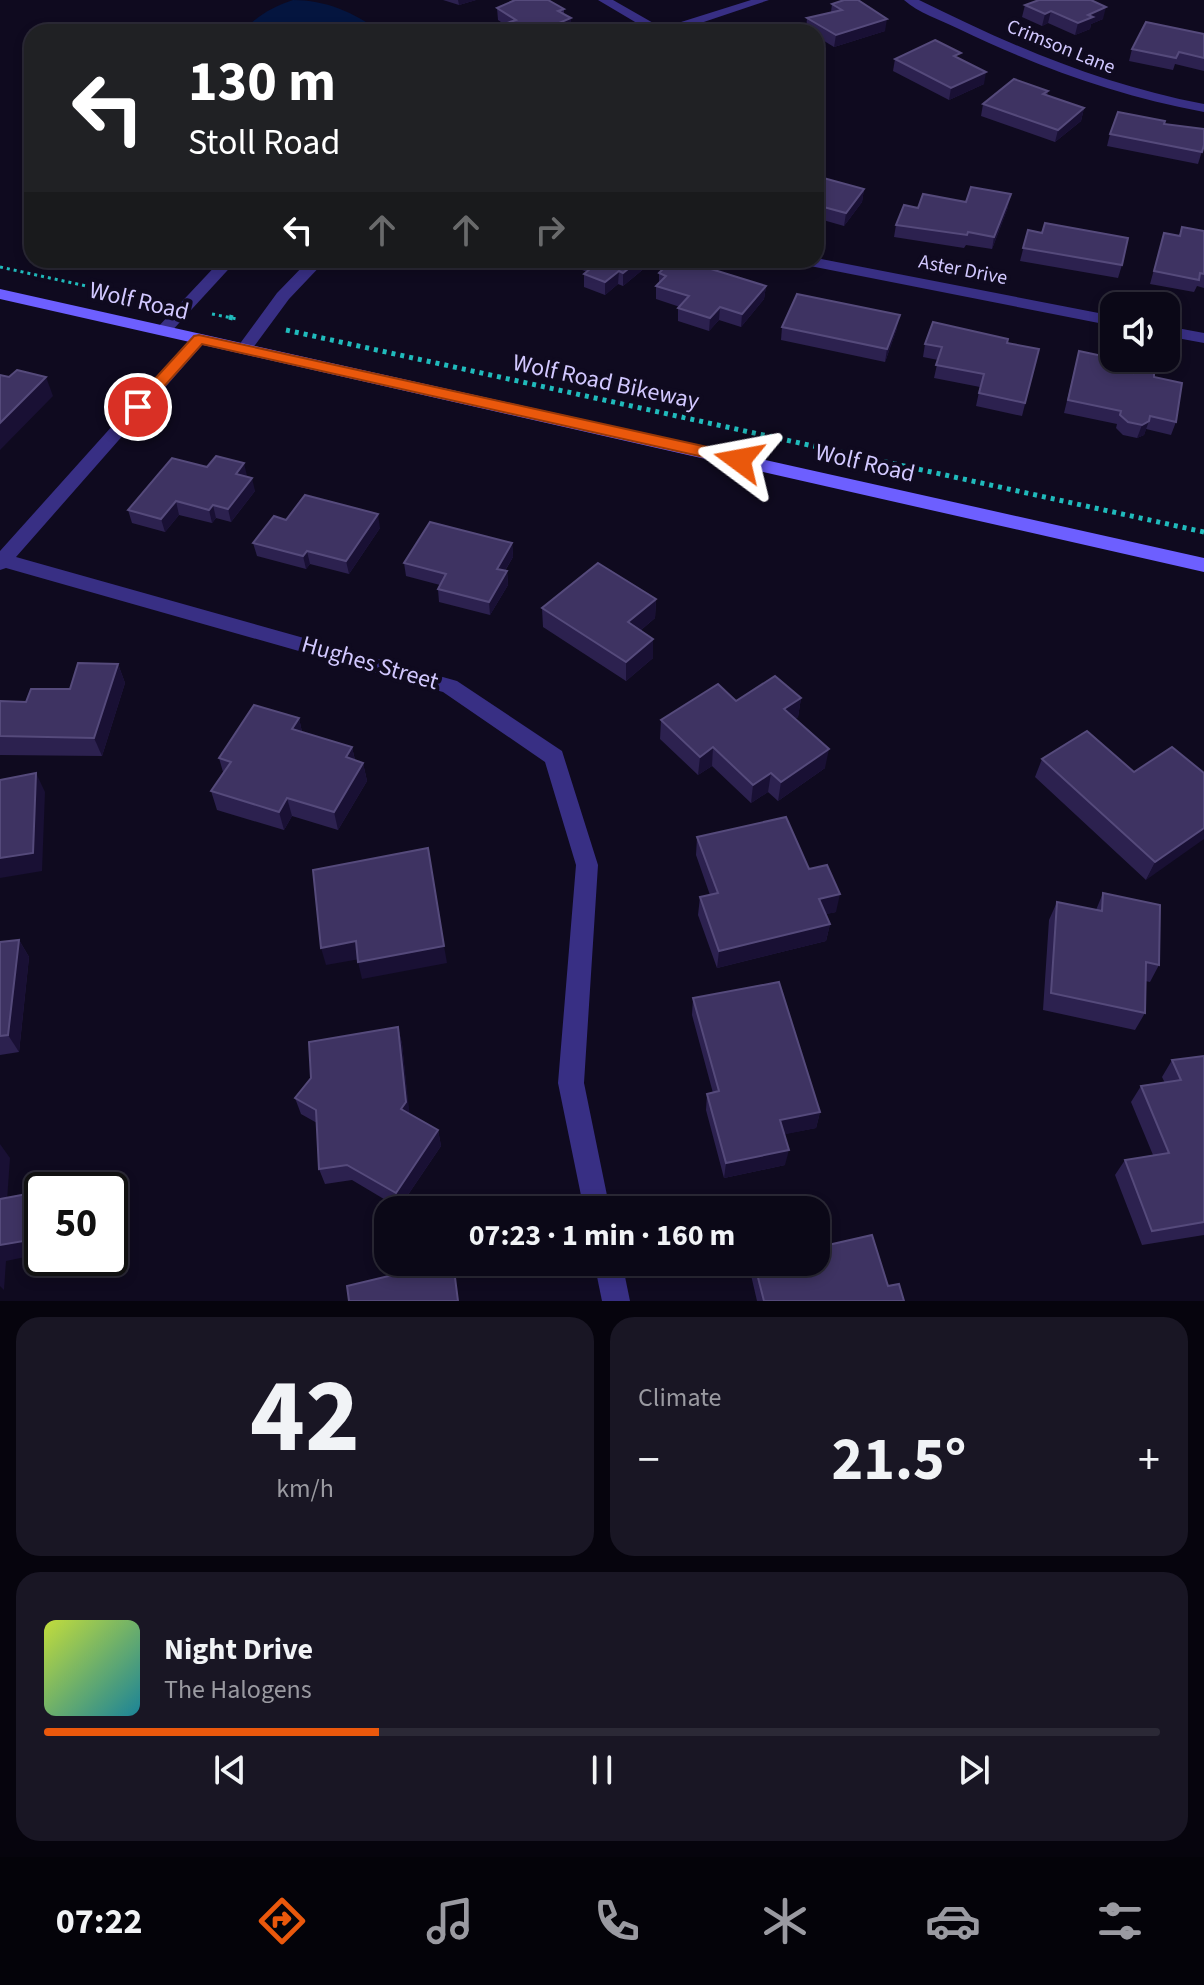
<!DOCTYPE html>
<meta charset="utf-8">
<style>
body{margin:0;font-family:"Source Sans 3",sans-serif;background:#191624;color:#f1f3f6;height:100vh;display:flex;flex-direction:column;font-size:30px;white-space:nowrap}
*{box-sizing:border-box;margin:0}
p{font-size:26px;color:#9a9aa1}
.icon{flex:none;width:44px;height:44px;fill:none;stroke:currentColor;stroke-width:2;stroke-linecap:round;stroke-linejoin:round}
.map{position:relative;height:1301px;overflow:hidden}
.sheet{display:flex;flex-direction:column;gap:16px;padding:16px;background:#06040d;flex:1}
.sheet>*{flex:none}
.top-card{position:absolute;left:24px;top:24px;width:800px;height:244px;border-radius:24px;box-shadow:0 4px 12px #0003,0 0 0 2px #2b2936;background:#202124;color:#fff;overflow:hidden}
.tools{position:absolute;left:1100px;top:292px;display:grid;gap:16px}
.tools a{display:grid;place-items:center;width:80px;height:80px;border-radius:16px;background:#0b0817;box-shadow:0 4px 12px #0003,0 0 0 2px #2b2936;font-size:40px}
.speed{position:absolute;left:24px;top:1172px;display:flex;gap:16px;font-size:40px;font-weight:700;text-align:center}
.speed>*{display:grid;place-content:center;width:104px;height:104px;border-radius:50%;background:#0b0817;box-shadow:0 4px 12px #0003,0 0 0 2px #2b2936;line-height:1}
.speed .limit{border:4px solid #111;border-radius:12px;background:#fff;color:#111}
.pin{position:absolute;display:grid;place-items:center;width:68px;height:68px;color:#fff;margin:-34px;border:4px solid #fff;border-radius:50%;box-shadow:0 2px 8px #0007}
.me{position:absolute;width:88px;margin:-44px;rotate:283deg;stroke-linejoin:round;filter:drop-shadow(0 0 6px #0008)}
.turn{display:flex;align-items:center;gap:28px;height:168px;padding:0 32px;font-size:36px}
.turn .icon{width:104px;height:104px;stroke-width:2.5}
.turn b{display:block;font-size:56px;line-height:68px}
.lanes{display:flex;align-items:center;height:76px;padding:0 32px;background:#0003;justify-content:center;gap:40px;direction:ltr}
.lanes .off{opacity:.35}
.big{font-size:60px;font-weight:700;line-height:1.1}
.sheet .widget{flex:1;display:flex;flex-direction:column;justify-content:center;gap:12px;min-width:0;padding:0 28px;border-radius:24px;background:#191624}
.sheet .dial{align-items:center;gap:0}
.dial b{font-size:104px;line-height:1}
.song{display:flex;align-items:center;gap:24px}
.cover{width:96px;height:96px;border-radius:12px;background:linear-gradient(135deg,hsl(70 70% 55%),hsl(190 70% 35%))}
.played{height:8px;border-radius:4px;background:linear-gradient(90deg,#ea580c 30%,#2b2936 30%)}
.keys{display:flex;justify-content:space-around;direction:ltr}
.heat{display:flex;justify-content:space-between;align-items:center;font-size:44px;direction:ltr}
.sheet .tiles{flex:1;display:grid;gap:16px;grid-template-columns:1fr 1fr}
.widget:last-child{grid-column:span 2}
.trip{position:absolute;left:374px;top:1196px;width:456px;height:80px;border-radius:24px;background:#0b0817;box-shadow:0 4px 12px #0003,0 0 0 2px #2b2936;font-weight:700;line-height:80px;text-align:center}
.tab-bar{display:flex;height:128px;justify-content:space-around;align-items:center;background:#040309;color:#9a9aa1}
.tab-bar .icon{width:56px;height:56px}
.tab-bar .active{color:#ea580c}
.tab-bar b{font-size:36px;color:#f1f3f6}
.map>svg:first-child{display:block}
.water{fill:#04153f}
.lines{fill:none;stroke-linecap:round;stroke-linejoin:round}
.path-far1{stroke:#20bbbc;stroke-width:3;stroke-dasharray:3 4;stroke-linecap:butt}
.path{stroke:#20bbbc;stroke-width:5;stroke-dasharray:4 5;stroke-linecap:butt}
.minor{fill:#382f84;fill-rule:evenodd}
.secondary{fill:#6d5fff;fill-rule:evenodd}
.wall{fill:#2c214f}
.shaded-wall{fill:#191034}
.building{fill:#3e3362;stroke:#554a7b;stroke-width:2}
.route{fill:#ea580c;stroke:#983908;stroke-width:2}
.labels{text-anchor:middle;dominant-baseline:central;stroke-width:8;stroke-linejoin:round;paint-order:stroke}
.far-street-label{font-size:20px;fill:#d2c8ff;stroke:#0f0a1f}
.street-label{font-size:24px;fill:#d2c8ff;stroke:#0f0a1f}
</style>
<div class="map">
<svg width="1204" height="1301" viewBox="0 0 1204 1301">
<rect width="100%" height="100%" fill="#0f0a1f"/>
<path class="water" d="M 293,0 C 325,0 354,12 380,32 L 243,32 C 257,15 273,7 293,0 Z"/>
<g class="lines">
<g class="path-far1">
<polyline points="0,267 159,302"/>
<polyline points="212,314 237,319"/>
</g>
<g class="path">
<polyline points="229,317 237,319"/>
<polyline points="286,330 1204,532"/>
</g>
<g class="minor">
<polygon points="598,0 613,0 662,28 751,0 769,0 674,32 652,32"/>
<path d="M 904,0 L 919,0 C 1012,46 1102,85 1204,104 L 1204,112 C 1117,96 1038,67 959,29 C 941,20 918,13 904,0 Z"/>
<polygon points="816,258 1114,316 1114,326 805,265 797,260"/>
<polygon points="221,260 237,260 169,334 157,334 157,328"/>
<polygon points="309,260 326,260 289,299 250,352 238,352 236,349 277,293"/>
<polygon points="1166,326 1204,333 1204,343 1166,336"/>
<polygon points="199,334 207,339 205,342 16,557 457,681 562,751 598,865 584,1083 610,1210 584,1210 558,1083 576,865 545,762 443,692 6,568 0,570 0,551 193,336"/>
<polygon points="594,1262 622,1262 630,1301 602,1301"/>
</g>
<polygon class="secondary" points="0,289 1204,558 1204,572 0,299"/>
</g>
<g class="wall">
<polygon points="443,0 476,0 459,5"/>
<polygon points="832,4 885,31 834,47 816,36 816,32 810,32 806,30 807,18 831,12"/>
<polygon points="1025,5 1103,19 1091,24 1090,29 1075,35 1048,23 1042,26 1022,17"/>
<polygon points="497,8 564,9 564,14 571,30 566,32 498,32 498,26 504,24 498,20"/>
<polygon points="1204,34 1204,71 1175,64 1173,70 1129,61 1132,49"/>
<polygon points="895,59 960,59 984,84 949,100 893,71"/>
<polygon points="1048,91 1047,96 1084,108 1081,121 1055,142 981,116 983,104"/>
<polygon points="1110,134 1204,145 1198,164 1107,146"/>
<polygon points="816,176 864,189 862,202 844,226 816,218"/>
<polygon points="966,202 1008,207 992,249 966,245 964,248 894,237 896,225 918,208"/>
<polygon points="1182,227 1204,231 1204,288 1197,286 1194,292 1150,284 1164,233 1179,236"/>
<polygon points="1028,230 1042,233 1122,265 1118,278 1020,261"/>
<polygon points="558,260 652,260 652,262 623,286 618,284 605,295 584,287 584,274 587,272"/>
<polygon points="659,273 766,286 764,299 741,327 719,320 709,331 678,321 678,308 680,307 656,299 656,286 659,283"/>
<polygon points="782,327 897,328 885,362 781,340"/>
<polygon points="1007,343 1039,349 1022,416 976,406 980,387 934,378 938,360 923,357 925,344"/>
<polygon points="1079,351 1124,371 1132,373 1134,369 1154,377 1176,422 1171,435 1146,429 1144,435 1137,438 1123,435 1116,428 1117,424 1064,413"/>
<polygon points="247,476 255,491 231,522 216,518 212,523 179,515 165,532 132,523 128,510"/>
<polygon points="286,520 380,528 349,574 310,564 306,569 257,556 253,543"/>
<polygon points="512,543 513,557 505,571 507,571 508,585 490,615 439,602 438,589 440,585 406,576 404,563"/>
<polygon points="656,599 655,618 641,630 653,658 626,681 543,627 542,608"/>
<polygon points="118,664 125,683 102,756 0,755 0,701 26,702 70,689"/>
<polygon points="801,698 798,717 795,719 825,768 778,801 768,792 751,803 712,766 698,775 660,739 661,720 736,701"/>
<polygon points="299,718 302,732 352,747 355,760 363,763 367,781 338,830 292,816 284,830 217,810 211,791 223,772 219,758"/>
<polygon points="1042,759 1134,772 1203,774 1146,880 1035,777"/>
<polygon points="697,837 809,869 836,912 825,914 830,924 826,941 717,968 698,915 700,897 710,895 696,855"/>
<polygon points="1103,893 1159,965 1150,982 1145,981 1145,1013 1135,1030 1043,1010 1049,920 1057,902 1096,910"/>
<polygon points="19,940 29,957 19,1052 0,1055 0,942"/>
<polygon points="693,998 820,1112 816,1128 784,1134 785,1165 724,1178 706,1110 707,1094 713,1093 692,1015"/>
<polygon points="398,1027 402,1044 409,1114 438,1130 441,1146 399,1208 352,1180 325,1184 319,1169 317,1123 301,1114 295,1098"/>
<polygon points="1204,1056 1204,1235 1142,1245 1115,1175 1125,1160 1153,1155 1131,1102 1141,1086 1165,1083 1162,1077 1172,1060"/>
<polygon points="828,1245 888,1286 904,1301 757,1301 748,1262 816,1262"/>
</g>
<g class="shaded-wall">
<polygon points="458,0 476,0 459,5"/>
<polygon points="1106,7 1103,19 1091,24 1090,29 1075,35 1078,23 1088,15"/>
<polygon points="1051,11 1048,23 1042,26 1045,14"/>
<polygon points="571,18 571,30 566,32 538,32"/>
<polygon points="887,19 885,31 834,47 836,35"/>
<polygon points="986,72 984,84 949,100 951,88"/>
<polygon points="1084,108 1081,121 1055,142 1058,130"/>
<polygon points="864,189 862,202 844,226 846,213"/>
<polygon points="1011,194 1008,207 992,249 994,237"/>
<polygon points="639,260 652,260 652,262 623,286 623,273"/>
<polygon points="619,271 618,284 605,295 605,282"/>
<polygon points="766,286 764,299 741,327 742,314"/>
<polygon points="720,307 719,320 709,331 710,318"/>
<polygon points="900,315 897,328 885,362 887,349"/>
<polygon points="46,377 53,396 0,450 0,423"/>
<polygon points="1149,421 1144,435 1137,438 1142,425"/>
<polygon points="244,463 247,476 236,474"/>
<polygon points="252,478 255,491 231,522 228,509"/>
<polygon points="176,501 179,515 165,532 161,519"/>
<polygon points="213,505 216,518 212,523 209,510"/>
<polygon points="378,514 380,528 349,574 346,561"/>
<polygon points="512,543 513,557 498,582 497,569"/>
<polygon points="307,551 310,564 306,569 303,556"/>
<polygon points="507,571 508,585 490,615 489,602"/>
<polygon points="656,599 655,618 628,641 628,622"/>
<polygon points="653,639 653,658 626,681 626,662"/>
<polygon points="118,664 125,683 102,756 94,738"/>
<polygon points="801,698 798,717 781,728 784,709"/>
<polygon points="299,718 303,737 292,729"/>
<polygon points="352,747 356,766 346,757"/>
<polygon points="713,747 712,766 698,775 700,757"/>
<polygon points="829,749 825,768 778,801 781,782"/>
<polygon points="363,763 367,781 338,830 334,812"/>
<polygon points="36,773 45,792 42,871 0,878 0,858"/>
<polygon points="771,773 768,792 751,803 753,785"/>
<polygon points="287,798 292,816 284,830 279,812"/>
<polygon points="1204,828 1204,839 1146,880 1155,862"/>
<polygon points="840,894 836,912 815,917 819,899"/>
<polygon points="830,924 826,941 717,968 719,951"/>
<polygon points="19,940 29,957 19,1052 8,1035"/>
<polygon points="356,941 360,959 326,965 321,948"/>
<polygon points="444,946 447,963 362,979 358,962"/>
<polygon points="398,1027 402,1044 410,1118 401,1109"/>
<polygon points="820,1112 816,1128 777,1136 780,1120"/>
<polygon points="438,1130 441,1146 399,1208 396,1193"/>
<polygon points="0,1144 10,1158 6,1215 0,1208"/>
<polygon points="789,1150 785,1165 724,1178 726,1163"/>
<polygon points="27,1194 38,1209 35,1255 6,1261 4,1290 0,1286 0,1245"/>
</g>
<g class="building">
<polygon points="515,0 548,0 564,9 558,11 571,18 538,32 507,32 498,26 516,20 497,8"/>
<polygon points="844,0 858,0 887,19 836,35 807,18 842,10 832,4"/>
<polygon points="1039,0 1091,0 1106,7 1088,15 1093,17 1078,23 1051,11 1045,14 1025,5"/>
<polygon points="1146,22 1204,34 1204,58 1179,52 1176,58 1132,49"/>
<polygon points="935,40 961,53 954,56 986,72 951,88 895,59"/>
<polygon points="1014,79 1048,91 1043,94 1084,108 1058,130 983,104"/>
<polygon points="1118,112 1165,121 1164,124 1204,129 1204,145 1202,152 1110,134"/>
<polygon points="816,176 864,189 846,213 816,205"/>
<polygon points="971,187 1011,194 994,237 968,232 967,235 896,225 904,205 918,208 923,194 966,202"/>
<polygon points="1045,223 1128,238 1122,265 1023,248 1028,230 1042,233"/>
<polygon points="1182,227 1204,231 1204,274 1200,273 1199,280 1154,271 1164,233 1180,236"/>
<polygon points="590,260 639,260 623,273 619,271 605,282 584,274 597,263"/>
<polygon points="672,260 682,260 766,286 742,314 720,307 710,318 678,308 689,296 656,286 666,276 659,273"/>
<polygon points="797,294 900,315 887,349 782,327"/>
<polygon points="933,322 1008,339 1007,343 1039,349 1025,403 979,393 984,374 936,365 942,347 925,344"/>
<polygon points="1079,351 1126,361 1124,371 1133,373 1134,369 1154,373 1154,377 1182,383 1176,422 1150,416 1149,421 1142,425 1128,422 1120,415 1121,411 1068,400"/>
<polygon points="17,370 46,377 0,423 0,375 9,377"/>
<polygon points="216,456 244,463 236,474 252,478 228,509 213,505 209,510 176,501 161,519 128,510 172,458 207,467"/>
<polygon points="305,495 378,514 346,561 307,551 303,556 253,543 274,516 286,520"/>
<polygon points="430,522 512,543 497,569 507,571 489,602 438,589 446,574 404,563"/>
<polygon points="598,563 656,599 628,622 653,639 626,662 542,608"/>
<polygon points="78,663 118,664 94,738 0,736 0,701 26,702 31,689 70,689"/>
<polygon points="775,676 801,698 784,709 829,749 781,782 771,773 753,785 713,747 700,757 661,720 718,684 736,701"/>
<polygon points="254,705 299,718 292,729 352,747 346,757 363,763 334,812 287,798 279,812 211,791 231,762 219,758"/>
<polygon points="1087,731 1134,772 1172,747 1204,773 1204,828 1155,862 1042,759"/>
<polygon points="36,773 33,853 0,858 0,780"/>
<polygon points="786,817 809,869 827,865 840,894 819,899 830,924 719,951 700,897 718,893 697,837"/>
<polygon points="428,848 444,946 358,962 356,941 321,948 313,870"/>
<polygon points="1103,893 1160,905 1159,965 1146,962 1145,1013 1051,993 1057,902 1102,911"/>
<polygon points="19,940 8,1035 0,1036 0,942"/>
<polygon points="779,982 820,1112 780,1120 789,1150 726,1163 707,1094 719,1091 693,998"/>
<polygon points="398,1027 406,1102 401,1109 438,1130 396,1193 347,1165 319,1169 316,1110 295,1098 311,1078 309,1042"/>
<polygon points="1204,1056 1204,1222 1152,1231 1125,1160 1169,1153 1141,1086 1181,1080 1172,1060"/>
<polygon points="27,1194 24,1241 0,1245 0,1199"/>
<polygon points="826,1235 828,1245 872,1235 888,1286 899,1284 904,1301 764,1301 754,1262 816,1262 816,1236"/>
<polygon points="392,1262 453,1262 458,1301 349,1301 347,1286 393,1275"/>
</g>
<polygon class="route" points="199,335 739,454 747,460 739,465 202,344 143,410 133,410 133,403 194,336"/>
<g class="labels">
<g class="far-street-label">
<text transform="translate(1061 47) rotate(22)">Crimson Lane</text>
<text transform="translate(963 270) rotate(11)">Aster Drive</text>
</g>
<g class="street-label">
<text transform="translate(139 301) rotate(13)">Wolf Road</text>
<text transform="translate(606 382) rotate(12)">Wolf Road Bikeway</text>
<text transform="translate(865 463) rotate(13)">Wolf Road</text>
<text transform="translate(370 663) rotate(16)">Hughes Street</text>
</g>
</g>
</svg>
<div class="tools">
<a><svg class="icon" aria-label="sound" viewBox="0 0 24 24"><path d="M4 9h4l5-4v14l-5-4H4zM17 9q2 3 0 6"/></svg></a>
</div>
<div class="speed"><div class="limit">50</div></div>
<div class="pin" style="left:138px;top:407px;background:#d93025"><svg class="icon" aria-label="arrive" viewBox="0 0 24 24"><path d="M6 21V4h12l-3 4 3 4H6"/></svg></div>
<svg class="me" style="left:739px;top:460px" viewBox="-20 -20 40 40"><path d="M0-17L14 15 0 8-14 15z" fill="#ea580c" stroke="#fff" stroke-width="4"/></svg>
<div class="trip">07:23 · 1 min · 160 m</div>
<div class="top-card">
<div class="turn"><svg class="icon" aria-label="left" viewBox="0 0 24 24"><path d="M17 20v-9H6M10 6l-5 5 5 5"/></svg><div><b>130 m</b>Stoll Road</div></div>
<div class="lanes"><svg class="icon" aria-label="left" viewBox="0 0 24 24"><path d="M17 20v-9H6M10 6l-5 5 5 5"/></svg><svg class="icon off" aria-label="ahead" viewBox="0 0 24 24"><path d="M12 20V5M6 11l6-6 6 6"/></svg><svg class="icon off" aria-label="ahead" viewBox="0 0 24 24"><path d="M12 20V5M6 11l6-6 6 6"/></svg><svg class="icon off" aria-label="right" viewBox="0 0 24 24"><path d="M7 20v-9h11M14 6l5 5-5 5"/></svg></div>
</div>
</div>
<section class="sheet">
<div class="tiles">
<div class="widget dial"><b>42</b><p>km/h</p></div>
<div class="widget"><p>Climate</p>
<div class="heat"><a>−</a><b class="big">21.5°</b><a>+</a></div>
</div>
<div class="widget">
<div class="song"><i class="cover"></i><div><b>Night Drive</b><p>The Halogens</p></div></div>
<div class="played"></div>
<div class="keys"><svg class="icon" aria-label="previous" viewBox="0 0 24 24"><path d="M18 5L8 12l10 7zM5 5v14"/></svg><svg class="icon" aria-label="pause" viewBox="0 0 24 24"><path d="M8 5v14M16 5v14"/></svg><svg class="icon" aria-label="next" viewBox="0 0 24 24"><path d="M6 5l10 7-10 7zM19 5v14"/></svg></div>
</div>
</div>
</section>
<nav class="tab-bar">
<b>07:22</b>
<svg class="icon active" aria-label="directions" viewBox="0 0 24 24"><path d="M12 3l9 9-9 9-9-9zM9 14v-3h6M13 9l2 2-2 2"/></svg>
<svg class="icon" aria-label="music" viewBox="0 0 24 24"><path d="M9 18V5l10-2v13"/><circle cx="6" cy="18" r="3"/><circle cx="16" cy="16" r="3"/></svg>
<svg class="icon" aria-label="phone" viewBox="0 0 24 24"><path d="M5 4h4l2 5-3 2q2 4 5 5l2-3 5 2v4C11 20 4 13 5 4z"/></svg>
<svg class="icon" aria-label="climate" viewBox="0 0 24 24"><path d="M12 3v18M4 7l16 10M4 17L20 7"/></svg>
<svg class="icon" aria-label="car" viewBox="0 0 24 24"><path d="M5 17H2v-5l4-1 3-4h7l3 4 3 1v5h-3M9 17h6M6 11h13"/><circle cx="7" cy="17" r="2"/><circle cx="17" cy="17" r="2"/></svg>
<svg class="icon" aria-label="filters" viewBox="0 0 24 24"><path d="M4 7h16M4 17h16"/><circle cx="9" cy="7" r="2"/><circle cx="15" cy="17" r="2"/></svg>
</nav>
